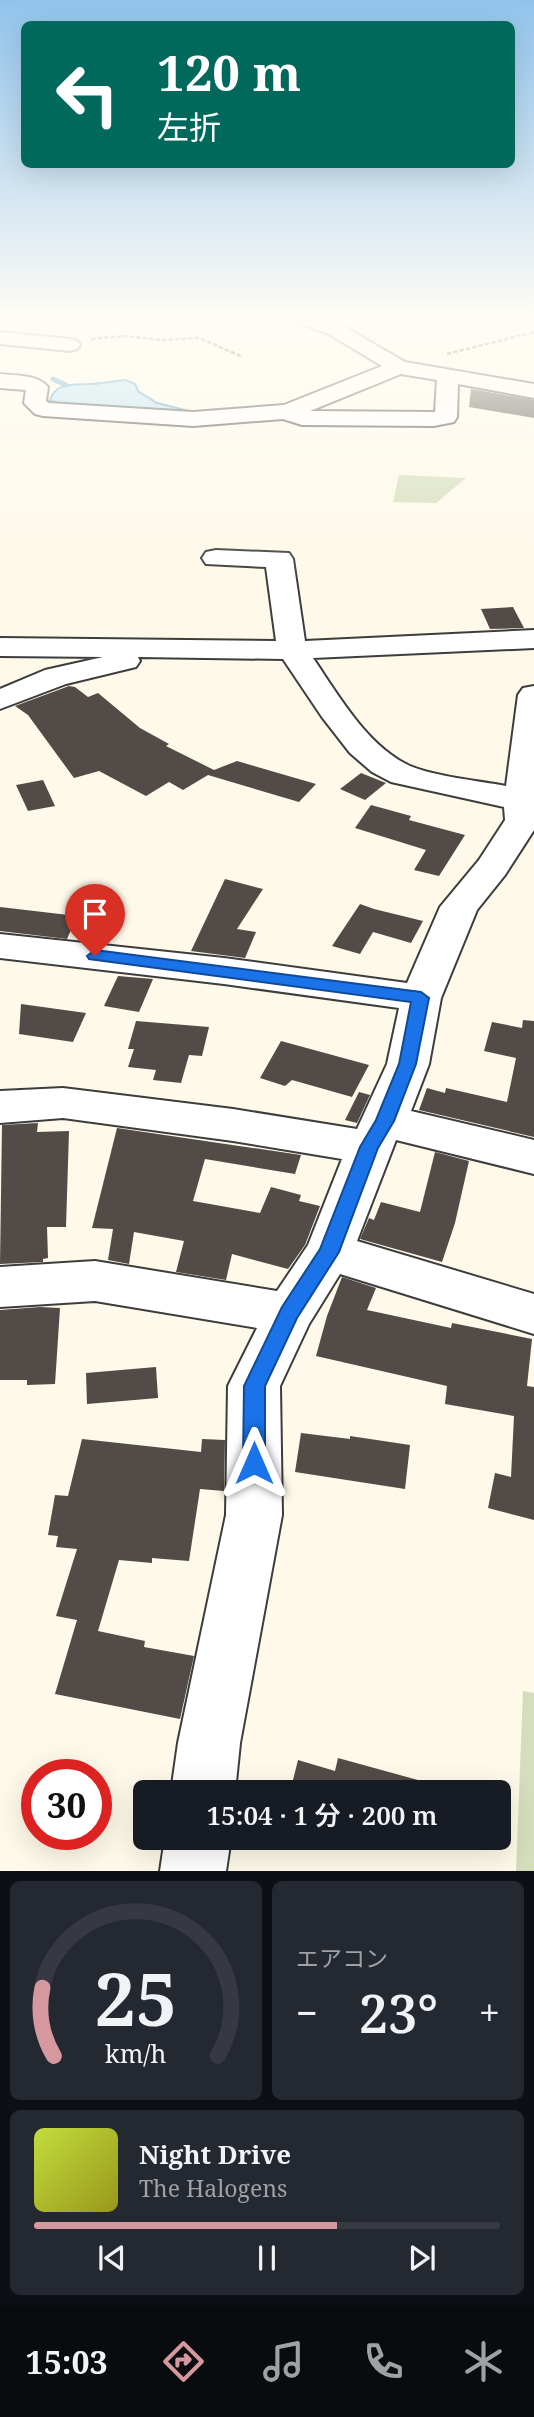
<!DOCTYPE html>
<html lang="ja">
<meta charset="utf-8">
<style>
body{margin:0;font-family:"Noto Serif","Noto Sans JP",serif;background:#242831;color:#f1f3f6;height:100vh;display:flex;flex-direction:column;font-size:26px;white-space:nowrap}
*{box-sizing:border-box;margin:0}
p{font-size:23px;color:#9ea1a6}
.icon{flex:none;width:38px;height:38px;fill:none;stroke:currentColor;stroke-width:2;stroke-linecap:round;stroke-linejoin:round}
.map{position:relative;height:1871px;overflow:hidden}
.drawer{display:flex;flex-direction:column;gap:10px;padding:10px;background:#0d0f14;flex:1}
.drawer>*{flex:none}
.banner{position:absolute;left:21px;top:21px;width:494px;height:147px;border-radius:10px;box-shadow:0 7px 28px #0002;background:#00695c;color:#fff;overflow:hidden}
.speed{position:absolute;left:21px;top:1759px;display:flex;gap:14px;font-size:35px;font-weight:700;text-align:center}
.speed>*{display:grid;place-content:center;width:91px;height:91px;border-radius:50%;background:#171b24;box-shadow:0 7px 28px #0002;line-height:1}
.speed .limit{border:10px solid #d22;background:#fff;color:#111}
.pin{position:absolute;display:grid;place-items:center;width:60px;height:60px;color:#fff;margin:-72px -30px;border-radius:50% 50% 50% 0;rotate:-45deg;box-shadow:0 0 7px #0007}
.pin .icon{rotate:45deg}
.me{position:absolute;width:77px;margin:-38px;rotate:0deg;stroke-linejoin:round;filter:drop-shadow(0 0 5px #0008)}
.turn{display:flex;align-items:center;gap:24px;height:147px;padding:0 21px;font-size:32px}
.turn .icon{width:91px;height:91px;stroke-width:2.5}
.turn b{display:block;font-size:49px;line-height:60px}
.big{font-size:52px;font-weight:600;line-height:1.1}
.drawer .card{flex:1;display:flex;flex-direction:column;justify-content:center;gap:10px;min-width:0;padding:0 24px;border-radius:10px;background:#242831}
.drawer .dial{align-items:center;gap:0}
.dial svg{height:182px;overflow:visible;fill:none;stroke:#363941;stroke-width:7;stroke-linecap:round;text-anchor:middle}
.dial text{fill:#f1f3f6;stroke:none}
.song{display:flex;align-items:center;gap:21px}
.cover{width:84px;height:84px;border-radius:10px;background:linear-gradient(135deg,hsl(70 70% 55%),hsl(60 70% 35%))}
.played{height:7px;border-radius:4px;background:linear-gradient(90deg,#d6989f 65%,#363941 65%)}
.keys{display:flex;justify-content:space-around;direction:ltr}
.heat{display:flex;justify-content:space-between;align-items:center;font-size:38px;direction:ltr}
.drawer .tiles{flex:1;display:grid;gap:10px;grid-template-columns:1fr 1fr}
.card:last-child{grid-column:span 2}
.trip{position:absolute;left:133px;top:1780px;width:378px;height:70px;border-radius:10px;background:#171b24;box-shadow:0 7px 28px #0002;font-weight:600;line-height:70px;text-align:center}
.dock{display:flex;height:112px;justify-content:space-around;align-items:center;background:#090b0e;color:#9ea1a6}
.dock .icon{width:49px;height:49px}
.dock .active{color:#d6989f}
.dock b{font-size:32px;color:#f1f3f6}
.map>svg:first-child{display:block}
.cemetery{fill:#d4debc}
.water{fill:#afddf4;stroke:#3896c8;stroke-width:2}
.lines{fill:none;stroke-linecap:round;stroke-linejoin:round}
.stream{stroke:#3896c8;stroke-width:5}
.building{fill:#534b47}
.minor-casing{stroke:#3d3d3d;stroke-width:4}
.path{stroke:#2c2c2c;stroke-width:2.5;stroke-dasharray:4.5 2;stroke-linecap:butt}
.minor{fill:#fff;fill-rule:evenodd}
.route{fill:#1a73e8;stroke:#114b97;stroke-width:2}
</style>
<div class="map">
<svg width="534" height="1871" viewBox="0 0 534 1871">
<rect width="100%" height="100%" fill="#fef9e8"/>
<g class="cemetery">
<polygon points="399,475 466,478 436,503 393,502"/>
<polygon points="523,1691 534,1693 534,1871 516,1871"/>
</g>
<path class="water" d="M 125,380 L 135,384 L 138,391 L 157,403 L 189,411 L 186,414 L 61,404 L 50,400 C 56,382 73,385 89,384 C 101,384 113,381 125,380 Z"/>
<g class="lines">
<polyline class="stream" points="53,379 66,385"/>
</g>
<g class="building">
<polygon points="471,389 534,400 534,418 469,407"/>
<polygon points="513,607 524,628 490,629 481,609"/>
<polygon points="69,686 75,687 88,697 98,693 140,728 169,744 166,746 214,770 237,761 316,784 299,802 208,775 183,790 169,782 146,796 99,771 74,778 28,715 15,706"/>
<polygon points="361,773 386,783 365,800 340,789"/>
<polygon points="43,780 55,806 28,811 16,785"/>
<polygon points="371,805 411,816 409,820 465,835 439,876 414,870 426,850 355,828"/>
<polygon points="225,879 263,889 237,929 256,932 245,958 191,951"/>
<polygon points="360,904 374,909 423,921 411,943 373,932 360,954 332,946"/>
<polygon points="0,907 77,916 67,939 0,931"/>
<polygon points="118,976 153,979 139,1012 104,1006"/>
<polygon points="21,1004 86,1013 73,1042 19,1034"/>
<polygon points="523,1020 534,1021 534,1137 419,1110 427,1088 445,1093 446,1088 507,1102 516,1058 484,1051 492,1022 522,1028"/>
<polygon points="136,1021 209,1027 202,1056 189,1055 181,1083 153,1080 156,1070 128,1067 134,1049 128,1049"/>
<polygon points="281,1041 369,1065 352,1097 292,1080 285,1086 260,1078"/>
<polygon points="359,1092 370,1095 357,1123 345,1120"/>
<polygon points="38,1123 37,1132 69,1131 66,1227 47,1227 48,1258 43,1259 43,1262 0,1264 2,1125"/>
<polygon points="117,1128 301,1155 295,1174 205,1159 193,1201 260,1213 271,1187 301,1195 299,1201 320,1206 305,1245 288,1269 232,1254 226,1280 176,1272 184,1241 134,1232 129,1264 108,1260 113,1229 92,1228"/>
<polygon points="435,1152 469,1161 455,1223 442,1262 360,1239 369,1218 374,1220 381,1202 420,1212"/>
<polygon points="342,1277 376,1288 367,1310 451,1328 452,1323 532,1339 527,1386 534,1387 534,1520 488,1508 495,1473 511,1477 514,1416 445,1404 447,1386 316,1356 327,1316"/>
<polygon points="40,1307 60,1308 55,1384 27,1385 27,1380 0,1380 0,1310"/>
<polygon points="156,1367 158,1398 87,1404 86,1373"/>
<polygon points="301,1433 350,1439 350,1436 410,1445 405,1489 295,1472"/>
<polygon points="82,1439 201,1452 202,1439 225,1440 224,1491 200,1489 189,1561 152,1558 152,1563 119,1560 98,1631 145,1641 144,1647 194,1656 180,1719 55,1694 77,1620 56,1616 77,1549 56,1547 58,1536 48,1535 55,1495 68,1496"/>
<polygon points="338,1758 436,1785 435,1792 290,1792 298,1760 335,1771"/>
</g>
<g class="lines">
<defs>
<g id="minor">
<path d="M 298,320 L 327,320 L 343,326 L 405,362 L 534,384 L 534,398 L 458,384 L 457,417 L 454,422 L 434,426 L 302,425 L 283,419 L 193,426 L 43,416 L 35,414 L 24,403 L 26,390 L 0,388 L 0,374 C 16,376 37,374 48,387 L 46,401 L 49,403 L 193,412 L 284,405 L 382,366 L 329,334 L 301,324 ZM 401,374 L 437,380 L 435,412 L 310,411 Z"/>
<polygon points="0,332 70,339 77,341 80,345 77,349 70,351 0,344"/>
<path d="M 216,550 L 289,553 L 293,559 L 305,641 L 534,630 L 534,648 L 313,658 C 339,696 367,746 410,766 C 434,776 479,781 506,786 L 518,695 L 523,688 L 534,686 L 534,830 L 505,875 L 477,910 L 441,998 L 429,1064 L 411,1111 L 534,1140 L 534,1174 L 396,1140 L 357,1241 L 534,1294 L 534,1334 L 340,1274 L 309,1324 L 280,1386 L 282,1515 L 240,1743 L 235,1792 L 171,1792 L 178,1743 L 226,1515 L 228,1386 L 257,1328 L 95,1301 L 0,1307 L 0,1267 L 95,1261 L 277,1291 L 308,1245 L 342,1159 L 233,1141 L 63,1118 L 0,1123 L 0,1091 L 63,1088 L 233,1109 L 357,1129 L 387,1064 L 399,1008 L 224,984 L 0,958 L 0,934 L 224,958 L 407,983 L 440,907 L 479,860 L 505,820 L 504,807 L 391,782 L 372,772 L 350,753 L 322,717 L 283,659 L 138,657 L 140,661 L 136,667 L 66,684 L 0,709 L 0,689 L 45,670 L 103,657 L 0,656 L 0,638 L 276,641 L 266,567 L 206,564 L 202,558 L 206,552 Z"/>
<polygon points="165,1838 231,1838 226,1871 160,1871"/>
</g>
</defs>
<use href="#minor" class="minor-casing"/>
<g class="path">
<polyline points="91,339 125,336 160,340 199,338 243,357"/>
<polyline points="447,354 534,332"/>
</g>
<use href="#minor" class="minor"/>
</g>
<linearGradient id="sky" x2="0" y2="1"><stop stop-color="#91c4ed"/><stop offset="0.55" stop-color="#fffcf5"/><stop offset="1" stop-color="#fffcf5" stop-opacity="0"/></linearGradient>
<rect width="534" height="582" fill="url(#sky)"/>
<polygon class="route" points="95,950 421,992 429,998 416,1064 394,1121 378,1148 339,1252 297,1318 265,1386 265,1463 262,1470 254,1473 246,1470 243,1463 244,1386 282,1307 320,1249 360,1147 376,1120 399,1064 411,1002 89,959 87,956"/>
</svg>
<div class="speed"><div class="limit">30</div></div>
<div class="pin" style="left:95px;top:956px;background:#d93025"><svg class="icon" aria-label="arrive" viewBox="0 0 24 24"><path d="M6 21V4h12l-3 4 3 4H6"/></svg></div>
<svg class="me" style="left:254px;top:1463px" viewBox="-20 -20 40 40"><path d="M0-17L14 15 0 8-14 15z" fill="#1a73e8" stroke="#fff" stroke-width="4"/></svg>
<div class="trip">15:04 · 1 分 · 200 m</div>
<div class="banner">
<div class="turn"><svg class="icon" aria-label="left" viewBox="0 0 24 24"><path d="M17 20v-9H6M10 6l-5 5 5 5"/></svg><div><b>120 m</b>左折</div></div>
</div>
</div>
<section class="drawer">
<div class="tiles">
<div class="card dial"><svg viewBox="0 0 100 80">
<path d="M14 69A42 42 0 1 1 86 69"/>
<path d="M14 69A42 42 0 0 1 9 39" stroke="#d6989f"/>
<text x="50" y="56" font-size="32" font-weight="700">25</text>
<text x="50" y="72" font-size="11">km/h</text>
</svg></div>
<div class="card"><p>エアコン</p>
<div class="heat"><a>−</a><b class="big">23°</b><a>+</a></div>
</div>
<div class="card">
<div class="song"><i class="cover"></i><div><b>Night Drive</b><p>The Halogens</p></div></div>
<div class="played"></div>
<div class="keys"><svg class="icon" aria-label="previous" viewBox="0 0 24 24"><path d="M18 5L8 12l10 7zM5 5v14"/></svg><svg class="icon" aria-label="pause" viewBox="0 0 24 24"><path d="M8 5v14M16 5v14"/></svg><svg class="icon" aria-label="next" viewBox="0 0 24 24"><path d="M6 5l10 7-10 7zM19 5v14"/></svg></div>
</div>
</div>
</section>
<nav class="dock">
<b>15:03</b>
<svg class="icon active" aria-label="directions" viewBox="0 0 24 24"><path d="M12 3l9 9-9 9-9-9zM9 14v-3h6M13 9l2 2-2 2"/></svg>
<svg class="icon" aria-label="music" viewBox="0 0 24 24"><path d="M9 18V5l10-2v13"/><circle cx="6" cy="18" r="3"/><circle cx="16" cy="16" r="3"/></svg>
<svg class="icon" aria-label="phone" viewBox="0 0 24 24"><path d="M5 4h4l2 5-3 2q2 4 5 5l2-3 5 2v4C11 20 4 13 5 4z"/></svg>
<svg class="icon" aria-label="climate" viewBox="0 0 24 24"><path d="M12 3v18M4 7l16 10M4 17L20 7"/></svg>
</nav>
